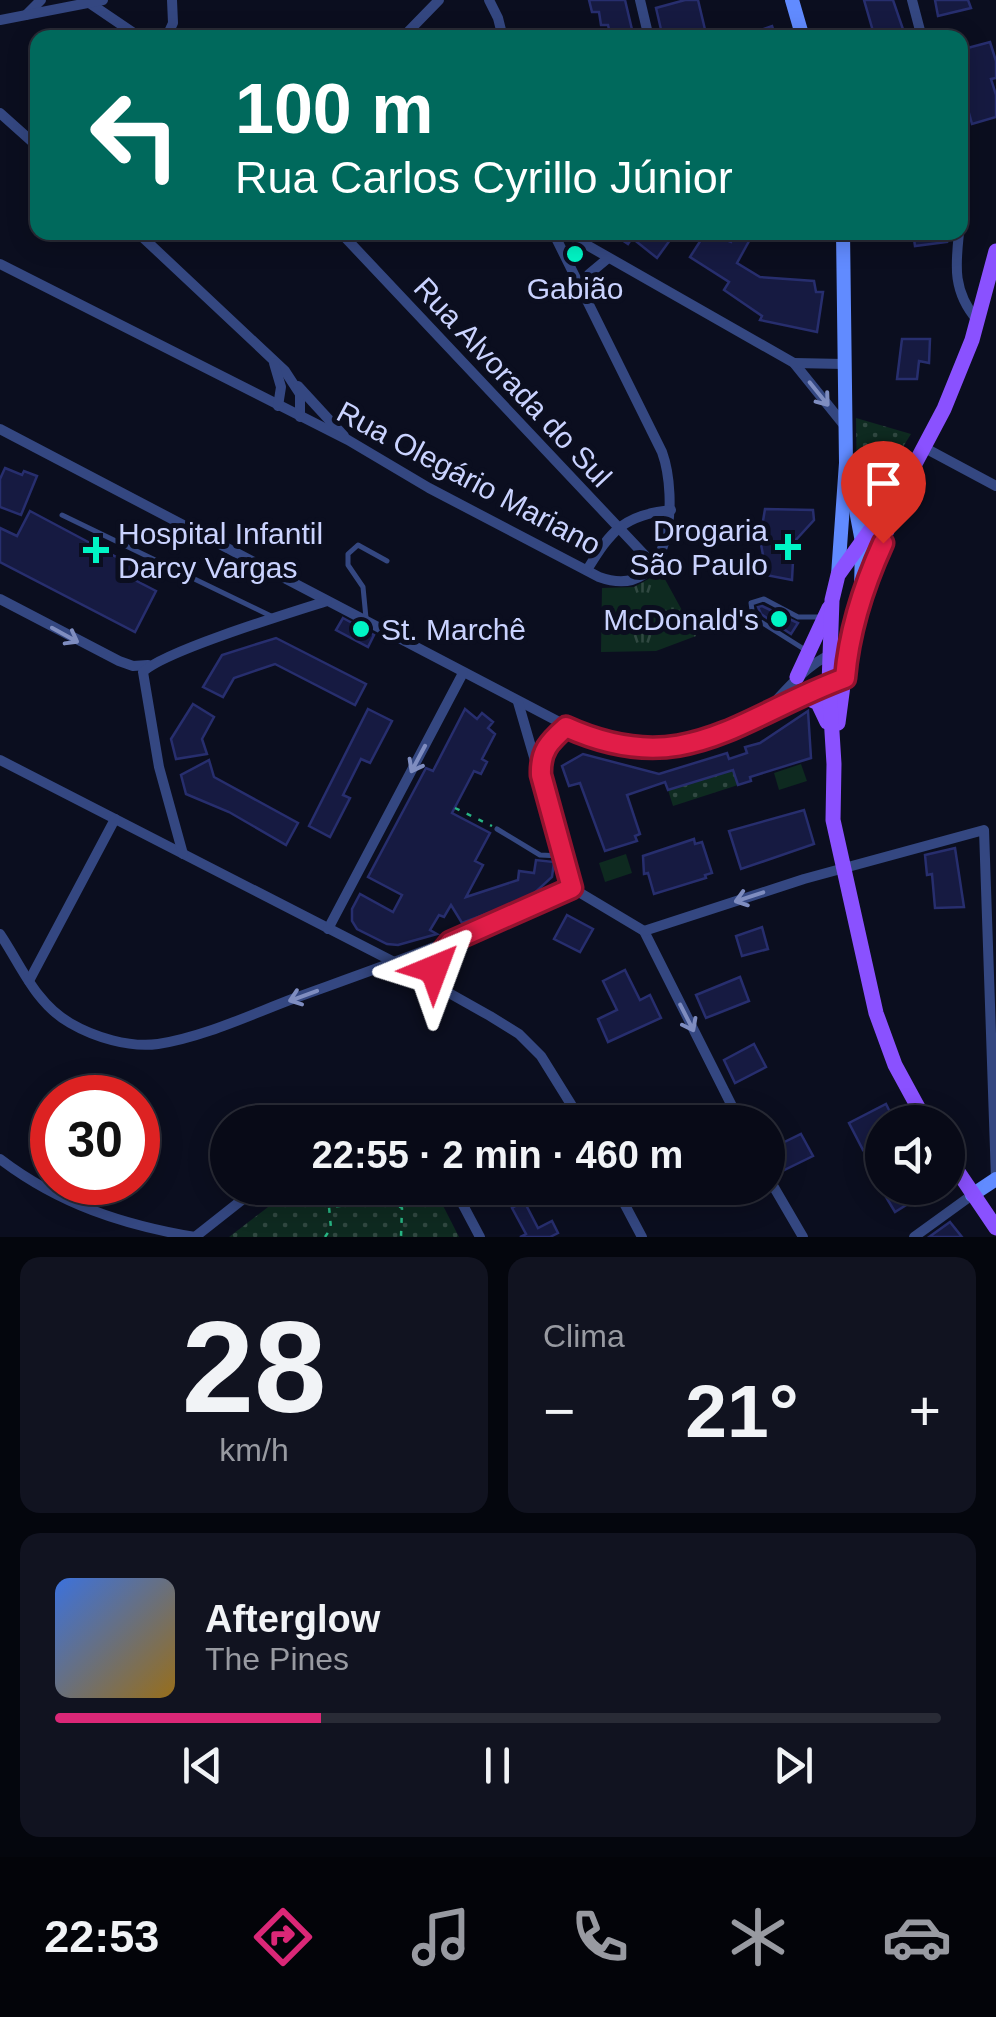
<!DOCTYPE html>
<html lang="pt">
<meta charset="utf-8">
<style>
body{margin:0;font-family:Arial,sans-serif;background:#111320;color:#f1f3f6;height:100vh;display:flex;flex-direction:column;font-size:38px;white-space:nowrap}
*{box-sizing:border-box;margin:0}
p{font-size:32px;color:#989aa1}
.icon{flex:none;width:55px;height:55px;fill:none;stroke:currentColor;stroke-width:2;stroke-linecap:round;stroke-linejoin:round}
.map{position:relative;height:1237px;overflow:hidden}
.sheet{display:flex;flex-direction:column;gap:20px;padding:20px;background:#04060d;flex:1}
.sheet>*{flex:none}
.top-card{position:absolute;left:30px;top:30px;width:938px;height:210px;border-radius:20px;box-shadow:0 5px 25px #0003,0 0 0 2px #292b36;background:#00695c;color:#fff;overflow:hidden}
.tools{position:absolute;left:865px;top:1105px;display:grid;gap:20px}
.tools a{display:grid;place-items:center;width:100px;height:100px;border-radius:50%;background:#080a17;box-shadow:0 5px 25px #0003,0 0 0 2px #292b36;font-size:50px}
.speed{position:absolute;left:30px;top:1075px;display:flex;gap:20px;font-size:50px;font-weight:700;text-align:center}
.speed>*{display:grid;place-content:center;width:130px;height:130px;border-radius:50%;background:#080a17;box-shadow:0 5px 25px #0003,0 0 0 2px #292b36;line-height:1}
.speed .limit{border:15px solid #d22;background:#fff;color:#111}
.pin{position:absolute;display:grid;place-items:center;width:85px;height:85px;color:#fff;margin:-102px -42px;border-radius:50% 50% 50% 0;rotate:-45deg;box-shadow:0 0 10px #0007}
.pin .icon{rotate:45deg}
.me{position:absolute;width:110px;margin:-55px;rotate:44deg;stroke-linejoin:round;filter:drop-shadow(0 0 8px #0008)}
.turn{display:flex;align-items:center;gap:35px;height:210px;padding:0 40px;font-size:45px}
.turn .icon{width:130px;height:130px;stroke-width:2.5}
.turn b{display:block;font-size:70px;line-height:85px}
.big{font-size:75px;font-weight:700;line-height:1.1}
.sheet .tile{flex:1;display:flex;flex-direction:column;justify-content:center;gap:15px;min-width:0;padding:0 35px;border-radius:20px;background:#111320}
.sheet .dial{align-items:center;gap:0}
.dial b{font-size:130px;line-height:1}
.song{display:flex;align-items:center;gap:30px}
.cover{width:120px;height:120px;border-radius:15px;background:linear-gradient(135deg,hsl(220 70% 55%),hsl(40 70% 35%))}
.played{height:10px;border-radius:5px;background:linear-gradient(90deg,#db2777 30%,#292b36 30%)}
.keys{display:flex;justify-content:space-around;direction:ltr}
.heat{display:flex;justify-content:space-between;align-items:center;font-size:55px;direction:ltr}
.sheet .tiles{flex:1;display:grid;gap:20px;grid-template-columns:1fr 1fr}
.tile:last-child{grid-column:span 2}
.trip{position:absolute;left:210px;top:1105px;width:575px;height:100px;border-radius:50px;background:#080a17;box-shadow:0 5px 25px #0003,0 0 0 2px #292b36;font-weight:700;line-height:100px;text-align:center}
.dock{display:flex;height:160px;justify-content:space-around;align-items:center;background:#030409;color:#989aa1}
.dock .icon{width:70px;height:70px}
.dock .current{color:#db2777}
.dock b{font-size:45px;color:#f1f3f6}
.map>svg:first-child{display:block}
.grass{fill:url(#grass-tufts)}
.park{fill:url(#park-dots)}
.pitch{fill:#0e2a20}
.building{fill:#161a41;stroke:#272e6e;stroke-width:2.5}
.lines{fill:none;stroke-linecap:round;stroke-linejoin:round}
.path{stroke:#27b583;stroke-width:2.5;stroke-dasharray:5 8;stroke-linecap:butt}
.service{stroke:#344781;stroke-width:5}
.minor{stroke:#344781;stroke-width:10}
.secondary{stroke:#618bff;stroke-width:14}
.primary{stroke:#8a51ff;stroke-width:15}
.oneway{stroke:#7f8dc0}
.route-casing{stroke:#92132f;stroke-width:25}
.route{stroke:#e11d48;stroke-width:18}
.poi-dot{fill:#00f5c5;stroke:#0b0e1f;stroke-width:4}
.labels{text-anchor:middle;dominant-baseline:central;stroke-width:10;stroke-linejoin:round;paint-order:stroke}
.poi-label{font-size:30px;fill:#cad3ff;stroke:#0b0e1f;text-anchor:end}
.street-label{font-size:30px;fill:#cad3ff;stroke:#0b0e1f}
</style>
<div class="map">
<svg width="996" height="1237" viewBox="0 0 996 1237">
<defs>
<pattern id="grass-tufts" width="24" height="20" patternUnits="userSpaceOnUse" patternTransform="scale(2.5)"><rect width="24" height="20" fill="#0e2a20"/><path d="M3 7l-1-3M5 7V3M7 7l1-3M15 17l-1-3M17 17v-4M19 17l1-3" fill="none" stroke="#304841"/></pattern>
<pattern id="park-dots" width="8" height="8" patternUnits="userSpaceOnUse" patternTransform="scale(2.5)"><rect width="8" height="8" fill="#0e2a20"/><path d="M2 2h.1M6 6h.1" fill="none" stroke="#304841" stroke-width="1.8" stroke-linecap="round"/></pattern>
</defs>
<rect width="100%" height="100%" fill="#0b0e1f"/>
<polygon class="grass" points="661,572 696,636 656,651 601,652 602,588 634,587"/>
<g class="park">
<polygon points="856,418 911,434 875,492 867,498 857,494"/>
<polygon points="733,770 738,785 673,806 668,790"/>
<polygon points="293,1188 434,1188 459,1237 229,1237"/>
</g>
<g class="pitch">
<polygon points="801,764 807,781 779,790 774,773"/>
<polygon points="626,854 632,873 605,882 599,863"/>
</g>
<g class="building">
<polygon points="589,0 625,0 634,38 611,38 608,25 601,25 599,12 592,12"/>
<polygon points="685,0 698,0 707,38 663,38 656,8"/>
<polygon points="864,0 893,0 906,38 875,38"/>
<polygon points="935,0 968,0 971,8 938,16"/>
<polygon points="772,26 776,38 743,38 743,36"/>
<polygon points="990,42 996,61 996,78 991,79 996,95 996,117 972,124 960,80 960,50"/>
<polygon points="610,232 666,232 673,236 657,258 632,238 628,244"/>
<polygon points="706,232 731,242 736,232 754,232 737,263 760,277 814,281 816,292 823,292 817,332 760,320 762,316 724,290 729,282 690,257"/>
<polygon points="913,232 946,232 947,242 915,246"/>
<polygon points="902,339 930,339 929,363 919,361 917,379 897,379"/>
<polygon points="5,468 22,475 24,471 37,476 21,515 0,507 0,479"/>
<polygon points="765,509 813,510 814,520 794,542 792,580 755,573 763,555 760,539"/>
<polygon points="30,511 135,567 129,577 156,591 135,632 0,562 0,528 17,536"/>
<polygon points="762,606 798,623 791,634 761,614 758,607"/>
<polygon points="343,618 374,635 368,647 336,630"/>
<polygon points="276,638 366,684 355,705 275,664 234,678 223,697 203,687 222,655"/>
<polygon points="193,704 214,717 202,739 207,754 176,759 171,739"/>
<polygon points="368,709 392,721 370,763 361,759 343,795 350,798 330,837 309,826"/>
<polygon points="465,709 477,719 482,713 493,722 488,728 495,734 482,759 487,762 481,774 474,771 452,813 490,833 475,861 483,865 466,897 518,880 519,871 534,873 536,860 554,862 552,877 529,898 462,923 451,905 444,917 439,915 430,930 437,934 398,945 387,944 357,929 352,921 352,909 360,894 393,912 402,895 368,877 426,768 433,771"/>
<polygon points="808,711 811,758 750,777 751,781 738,785 733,770 668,790 665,782 627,795 640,834 635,836 637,841 605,851 580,783 569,786 562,766 583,754 659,774 727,753 729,759 747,753 745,747 760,743"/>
<polygon points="209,760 214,777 298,823 286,845 229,812 186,794 181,775"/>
<polygon points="804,810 814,844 741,869 729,831"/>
<polygon points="694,839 695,844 702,842 712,873 705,875 706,878 654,894 648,873 644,874 643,856"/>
<polygon points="955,848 964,907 935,908 932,874 927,875 925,855"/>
<polygon points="567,915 593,929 580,952 554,939"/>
<polygon points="762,927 768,949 742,956 736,936"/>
<polygon points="625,970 640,1000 650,995 661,1018 608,1042 598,1019 617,1010 603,981"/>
<polygon points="740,977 749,1001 706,1018 696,995"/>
<polygon points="754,1044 766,1067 735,1083 724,1060"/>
<polygon points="886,1104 895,1122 882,1122 882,1140 863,1150 849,1123"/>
<polygon points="801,1134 813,1156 778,1173 768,1150"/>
<polygon points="891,1188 914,1188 919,1197 895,1212 883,1192"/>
<polygon points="524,1201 538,1228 552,1221 558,1233 550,1237 520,1237 526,1234 512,1208"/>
<polygon points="950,1222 962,1237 929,1237"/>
</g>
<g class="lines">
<g class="path">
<polyline points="455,808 492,826"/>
<polyline points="325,1237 331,1228 329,1207 390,1201 402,1208 401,1237"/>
</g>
<g class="service">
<polyline points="62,515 271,616"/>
<polyline points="366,618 363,587 348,565 348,554 358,545 387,561"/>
<polyline points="807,651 753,617 751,603 764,599 798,617 822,617"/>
<polyline points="497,829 540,855 561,856"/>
</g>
<g class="minor">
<polyline points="489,0 498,18 503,38"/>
<polyline points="640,0 649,38"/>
<polyline points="912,0 922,38"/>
<polyline points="88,2 141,38"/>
<polyline points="26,15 41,0"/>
<polyline points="0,20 103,0"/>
<polyline points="166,38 173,23 172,0"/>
<polyline points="402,38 439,0"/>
<polyline points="0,113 38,147"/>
<path d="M 960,186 C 966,238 940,277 977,320"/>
<polyline points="137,232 285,371 300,394 300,417"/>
<polyline points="340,232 653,564"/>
<polyline points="564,232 794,363 844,425"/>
<path d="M 0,264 L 348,440 L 429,488 L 599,577 C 674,604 678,496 662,452 L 553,232"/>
<polyline points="583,292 589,274 607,259"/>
<polyline points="274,363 281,387 278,406"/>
<polyline points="794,363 844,364"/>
<polyline points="298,386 344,436"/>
<path d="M 0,429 L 584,735 C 702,771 732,720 833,683"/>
<polyline points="925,448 996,486"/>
<path d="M 587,570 C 611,531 623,515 671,510"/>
<polyline points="0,599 119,661 133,666 148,665"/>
<polyline points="518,702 572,888 644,931 740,1122"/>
<path d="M 772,705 C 795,680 814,657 848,648"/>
<polyline points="0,760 394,962 490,1016 519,1034 541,1056 582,1122"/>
<polyline points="541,764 544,748 566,727"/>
<path d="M 183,854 L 159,767 L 143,672 C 164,651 292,612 327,601"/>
<polyline points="328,929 463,673"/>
<polyline points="644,931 804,879 984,830 996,1179"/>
<path d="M 0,934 C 21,965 35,1003 70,1023 C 94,1037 129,1048 158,1044 C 204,1037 252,1014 295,998 C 389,964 482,932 572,888"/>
<polyline points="29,981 115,819"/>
<path d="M 439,988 C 432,970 435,959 448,945"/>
<path d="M 0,1159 C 59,1204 123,1225 195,1237"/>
<polyline points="768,1177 803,1237"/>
<polyline points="454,1188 480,1237"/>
<polyline points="616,1188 642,1237"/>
<polyline points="195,1237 257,1188"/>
<polyline points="914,1237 972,1195"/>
</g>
<g class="secondary">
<polyline points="792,0 803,38"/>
<polyline points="852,489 862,542 861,591"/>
<polyline points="838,575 846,463 843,232"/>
<polyline points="972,1195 996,1179"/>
</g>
<g class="primary">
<polyline points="853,492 867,504 886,509"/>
<polyline points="797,677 829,608"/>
<polyline points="800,695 818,703 827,722"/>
<polyline points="838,723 848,648 861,594 901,496"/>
<polyline points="926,1122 895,1065 876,1013 833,820 834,764 829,684 832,600 838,575 907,479 944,409 972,340 996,251"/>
<polyline points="948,1157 996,1228"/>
</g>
</g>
<defs><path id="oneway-shaft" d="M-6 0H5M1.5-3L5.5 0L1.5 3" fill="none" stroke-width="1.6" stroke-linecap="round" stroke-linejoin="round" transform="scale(2.5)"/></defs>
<g class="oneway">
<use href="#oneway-shaft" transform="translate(819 394) rotate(51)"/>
<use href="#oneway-shaft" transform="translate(65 635) rotate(29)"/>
<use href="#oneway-shaft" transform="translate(418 759) rotate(118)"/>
<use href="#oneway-shaft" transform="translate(749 897) rotate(162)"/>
<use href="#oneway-shaft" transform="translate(303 996) rotate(160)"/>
<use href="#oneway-shaft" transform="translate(687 1018) rotate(63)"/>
</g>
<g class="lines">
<defs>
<path id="route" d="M 434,969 L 440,954 L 450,942 L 572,888 L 541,775 C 540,751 549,742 566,727 C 685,781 739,717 845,678 C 849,630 863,587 883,543"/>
</defs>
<use href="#route" class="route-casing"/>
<use href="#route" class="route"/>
</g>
<g class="poi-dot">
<circle cx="575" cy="254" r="10"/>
<path d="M783 532h10v10h10v10h-10v10h-10v-10h-10v-10h10z"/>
<path d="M91 535h10v10h10v10h-10v10h-10v-10h-10v-10h10z"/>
<circle cx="779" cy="619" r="10"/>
<circle cx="361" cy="629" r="10"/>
</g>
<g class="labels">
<g class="poi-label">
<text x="575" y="288" text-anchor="middle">Gabião</text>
<text x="768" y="530">Drogaria<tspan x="768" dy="34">São Paulo</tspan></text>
<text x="118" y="533" text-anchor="start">Hospital Infantil<tspan x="118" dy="34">Darcy Vargas</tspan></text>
<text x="759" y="619">McDonald's</text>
<text x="381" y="629" text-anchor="start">St. Marchê</text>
</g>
<g class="street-label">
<text transform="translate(513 382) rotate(47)">Rua Alvorada do Sul</text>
<text transform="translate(469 478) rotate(28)">Rua Olegário Mariano</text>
</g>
</g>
</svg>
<div class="tools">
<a><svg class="icon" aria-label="sound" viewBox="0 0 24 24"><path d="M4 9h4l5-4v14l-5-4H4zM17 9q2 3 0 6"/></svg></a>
</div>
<div class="speed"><div class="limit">30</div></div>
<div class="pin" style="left:883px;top:543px;background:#d93025"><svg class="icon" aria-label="arrive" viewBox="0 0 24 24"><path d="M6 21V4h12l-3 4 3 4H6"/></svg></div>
<svg class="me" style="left:434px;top:969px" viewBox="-20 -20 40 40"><path d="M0-17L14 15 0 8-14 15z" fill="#e11d48" stroke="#fff" stroke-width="4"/></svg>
<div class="trip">22:55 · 2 min · 460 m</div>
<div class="top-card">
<div class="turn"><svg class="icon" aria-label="left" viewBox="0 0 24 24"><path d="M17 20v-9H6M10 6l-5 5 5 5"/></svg><div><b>100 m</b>Rua Carlos Cyrillo Júnior</div></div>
</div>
</div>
<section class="sheet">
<div class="tiles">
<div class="tile dial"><b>28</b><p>km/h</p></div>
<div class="tile"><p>Clima</p>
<div class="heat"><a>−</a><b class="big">21°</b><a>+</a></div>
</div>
<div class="tile">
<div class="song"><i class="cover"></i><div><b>Afterglow</b><p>The Pines</p></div></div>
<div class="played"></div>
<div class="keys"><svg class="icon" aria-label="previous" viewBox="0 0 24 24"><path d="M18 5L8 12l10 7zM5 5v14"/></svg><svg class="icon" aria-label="pause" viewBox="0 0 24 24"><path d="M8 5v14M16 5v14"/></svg><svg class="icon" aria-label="next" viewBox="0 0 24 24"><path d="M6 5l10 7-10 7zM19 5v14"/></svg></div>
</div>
</div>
</section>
<nav class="dock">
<b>22:53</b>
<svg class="icon current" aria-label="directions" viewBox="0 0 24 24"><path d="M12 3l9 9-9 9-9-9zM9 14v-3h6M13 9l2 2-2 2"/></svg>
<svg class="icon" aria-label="music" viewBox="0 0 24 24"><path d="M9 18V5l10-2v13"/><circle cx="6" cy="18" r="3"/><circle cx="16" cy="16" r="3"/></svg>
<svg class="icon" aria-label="phone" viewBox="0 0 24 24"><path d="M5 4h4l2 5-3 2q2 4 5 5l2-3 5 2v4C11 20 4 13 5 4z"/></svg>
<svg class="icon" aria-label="climate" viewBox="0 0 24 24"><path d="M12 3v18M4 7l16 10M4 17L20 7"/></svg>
<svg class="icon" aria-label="car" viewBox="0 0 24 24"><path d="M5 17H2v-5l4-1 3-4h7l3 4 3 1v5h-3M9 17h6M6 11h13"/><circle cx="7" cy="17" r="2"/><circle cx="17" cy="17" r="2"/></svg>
</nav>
